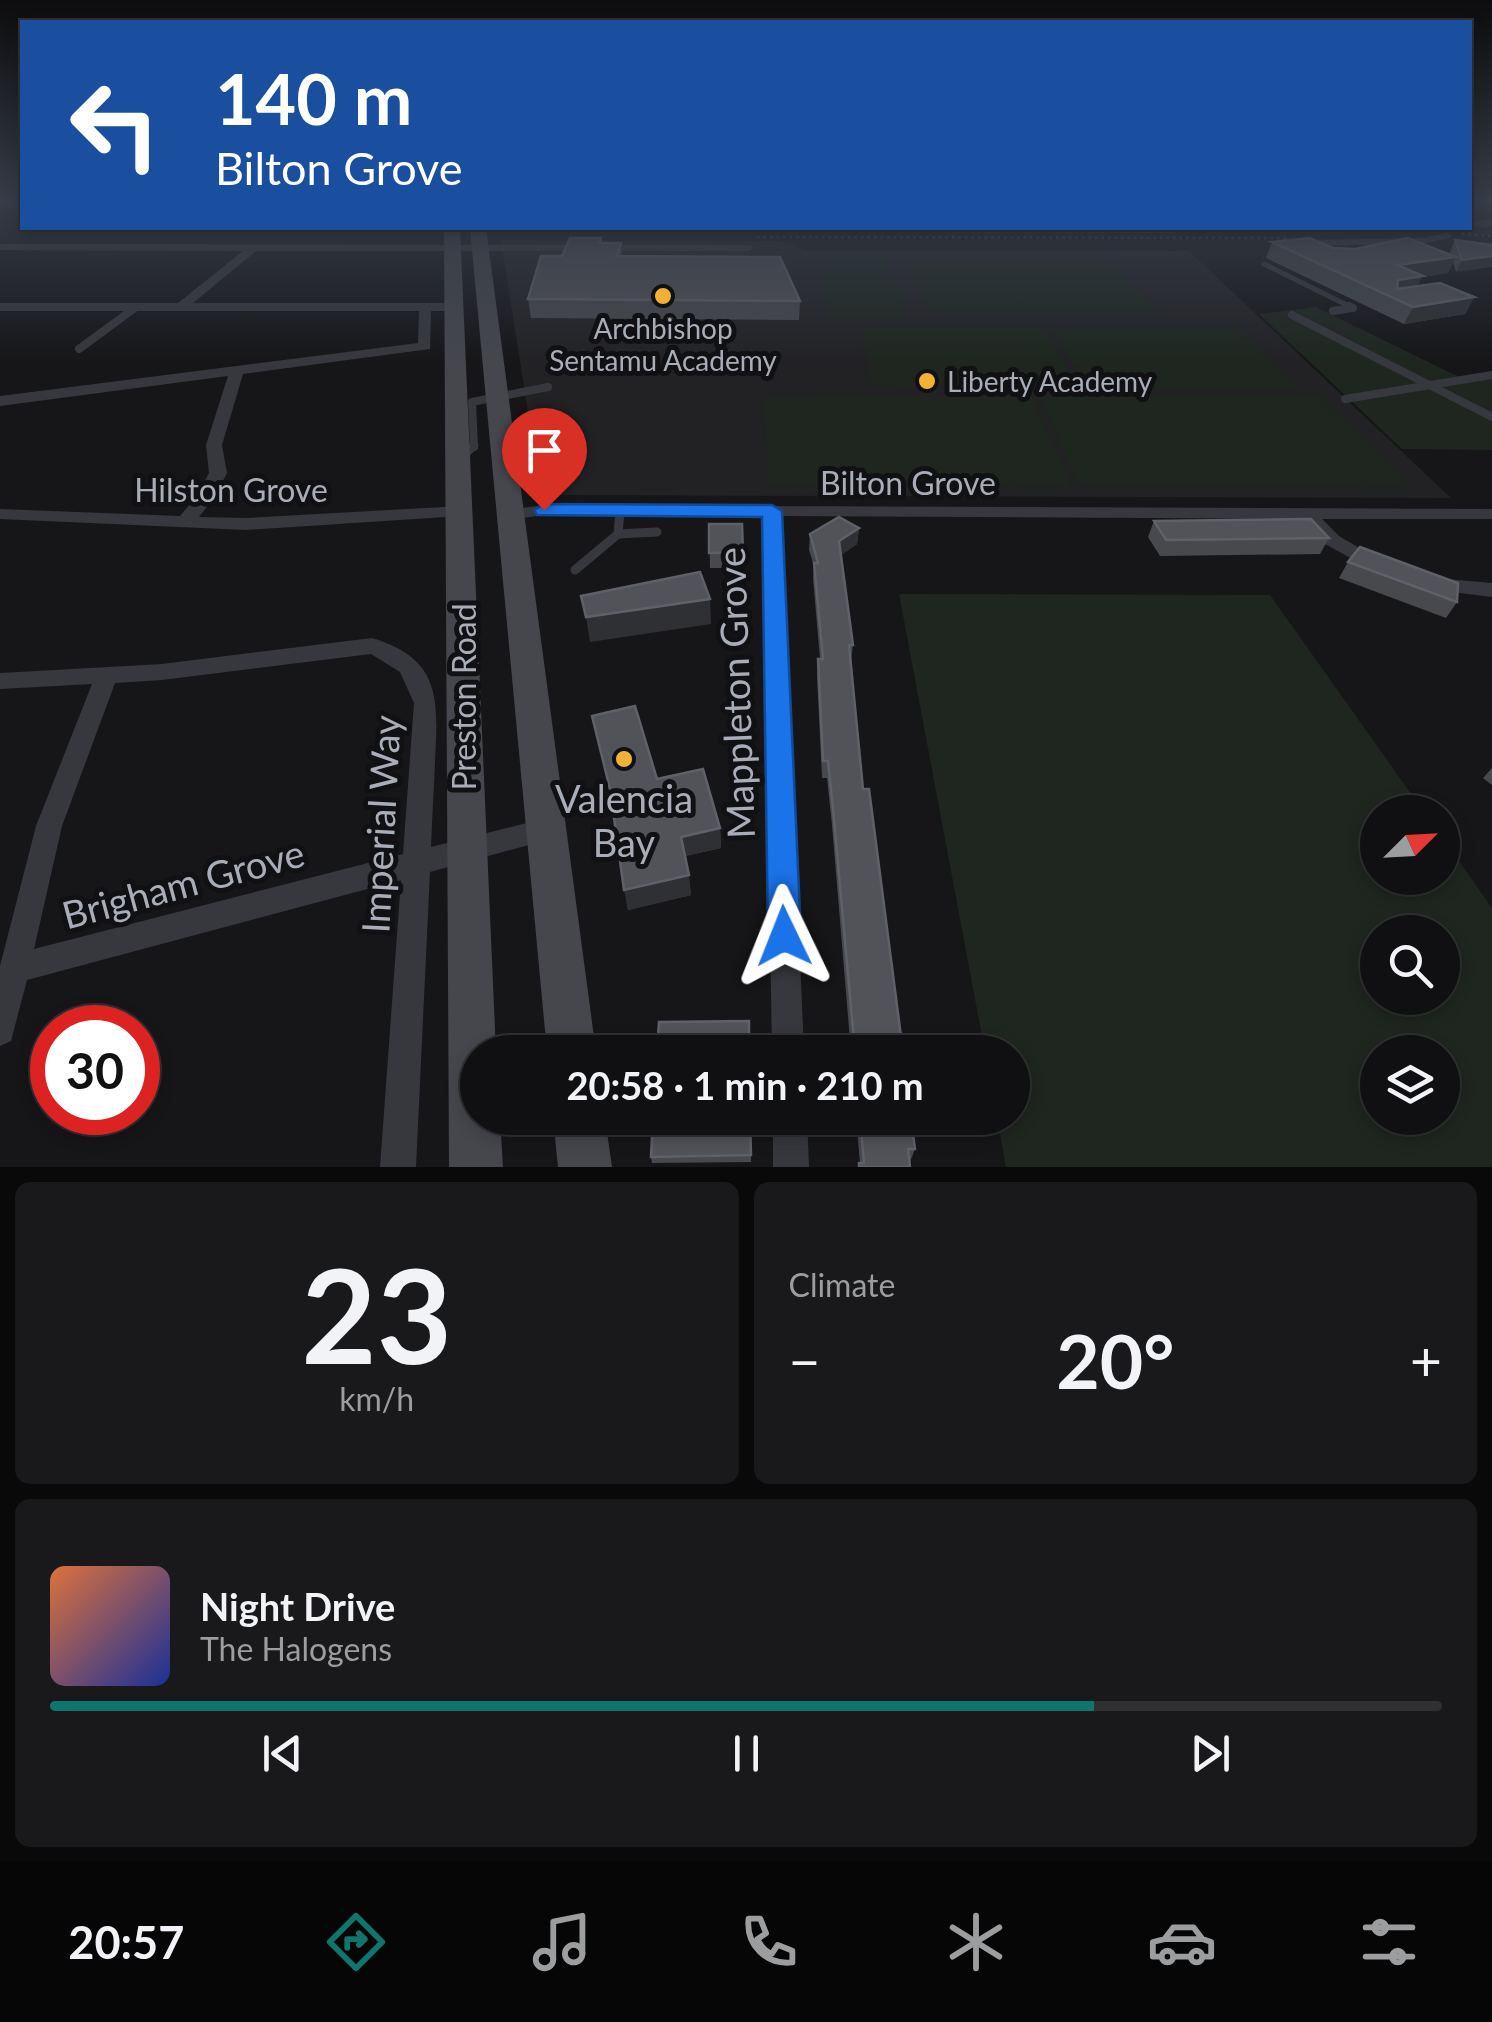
<!DOCTYPE html>
<meta charset="utf-8">
<style>
body{margin:0;font-family:Lato,sans-serif;background:#19191b;color:#f1f3f6;height:100vh;display:flex;flex-direction:column;font-size:38px;white-space:nowrap}
*{box-sizing:border-box;margin:0}
p{font-size:32px;color:#9c9d9f}
.icon{flex:none;width:55px;height:55px;fill:none;stroke:currentColor;stroke-width:2;stroke-linecap:round;stroke-linejoin:round}
.map{position:relative;height:1167px;overflow:hidden}
.sheet{display:flex;flex-direction:column;gap:15px;padding:15px;background:#09090a;flex:1}
.sheet>*{flex:none}
.hud{position:absolute;left:20px;top:20px;width:1452px;height:210px;border-radius:0px;box-shadow:0 5px 15px #0003,0 0 0 2px #303032;background:#1a4fa0;color:#fff;overflow:hidden}
.needle{width:65px;rotate:66deg}
.buttons{position:absolute;left:1360px;top:795px;display:grid;gap:20px}
.buttons a{display:grid;place-items:center;width:100px;height:100px;border-radius:50%;background:#101012;box-shadow:0 5px 15px #0003,0 0 0 2px #303032;font-size:50px}
.speed{position:absolute;left:30px;top:1005px;display:flex;gap:20px;font-size:50px;font-weight:700;text-align:center}
.speed>*{display:grid;place-content:center;width:130px;height:130px;border-radius:50%;background:#101012;box-shadow:0 5px 15px #0003,0 0 0 2px #303032;line-height:1}
.speed .limit{border:15px solid #d22;background:#fff;color:#111}
.pin{position:absolute;display:grid;place-items:center;width:85px;height:85px;color:#fff;margin:-102px -42px;border-radius:50% 50% 50% 0;rotate:-45deg;box-shadow:0 0 10px #0007}
.pin .icon{rotate:45deg}
.me{position:absolute;width:110px;margin:-55px;rotate:358deg;stroke-linejoin:round;filter:drop-shadow(0 0 8px #0008)}
.turn{display:flex;align-items:center;gap:35px;height:210px;padding:0 30px;font-size:45px}
.turn .icon{width:130px;height:130px;stroke-width:2.5}
.turn b{display:block;font-size:70px;line-height:85px}
.big{font-size:75px;font-weight:700;line-height:1.1}
.sheet .tile{flex:1;display:flex;flex-direction:column;justify-content:center;gap:15px;min-width:0;padding:0 35px;border-radius:15px;background:#19191b}
.sheet .dial{align-items:center;gap:0}
.dial b{font-size:130px;line-height:1}
.song{display:flex;align-items:center;gap:30px}
.cover{width:120px;height:120px;border-radius:15px;background:linear-gradient(135deg,hsl(20 70% 55%),hsl(230 70% 35%))}
.played{height:10px;border-radius:5px;background:linear-gradient(90deg,#0f766e 75%,#303032 75%)}
.keys{display:flex;justify-content:space-around;direction:ltr}
.heat{display:flex;justify-content:space-between;align-items:center;font-size:55px;direction:ltr}
.sheet .tiles{flex:1;display:grid;gap:15px;grid-template-columns:1fr 1fr}
.tile:last-child{grid-column:span 2}
.trip{position:absolute;left:460px;top:1035px;width:570px;height:100px;border-radius:50px;background:#101012;box-shadow:0 5px 15px #0003,0 0 0 2px #303032;font-weight:700;line-height:100px;text-align:center}
.menu{display:flex;height:160px;justify-content:space-around;align-items:center;background:#060607;color:#9c9d9f}
.menu .icon{width:70px;height:70px}
.menu .current{color:#0f766e}
.menu b{font-size:45px;color:#f1f3f6}
.map>svg:first-child{display:block}
.built{fill:#222225}
.green{fill:#1e261f;fill-rule:evenodd}
.water{fill:#2c353c}
.lines{fill:none;stroke-linecap:round;stroke-linejoin:round}
.path{stroke:#3d3f44;stroke-width:2.5;stroke-dasharray:2.5 4;stroke-linecap:butt}
.lane-far2{stroke:#37383d;stroke-width:5}
.lane-far1{stroke:#37383d;stroke-width:8}
.lane{stroke:#37383d;stroke-width:9}
.street{fill:#37383d;fill-rule:evenodd}
.secondary{fill:#45474d;fill-rule:evenodd}
.wall{fill:#47494d}
.shaded-wall{fill:#2f3033}
.building{fill:#525359;stroke:#5f6168;stroke-width:2.5}
.route{fill:#1a73e8;stroke:#114b97;stroke-width:2.5}
.poi-dot{fill:#f2b134;stroke:#111113;stroke-width:4}
.labels{text-anchor:middle;dominant-baseline:central;stroke-width:10;stroke-linejoin:round;paint-order:stroke}
.far-poi-label{font-size:28px;fill:#a8adb8;stroke:#111113}
.street-label{font-size:32px;fill:#a8adb8;stroke:#111113}
.near-street-label{font-size:38px;fill:#a8adb8;stroke:#111113}
.near-poi-label{font-size:38px;fill:#a8adb8;stroke:#111113}
</style>
<div class="map">
<svg width="1492" height="1167" viewBox="0 0 1492 1167">
<rect width="100%" height="100%" fill="#161618"/>
<polygon class="built" points="501,240 781,241 805,250 1189,251 1451,498 541,495"/>
<g class="green">
<polygon points="816,252 884,252 908,320 830,319"/>
<polygon points="903,258 1110,258 1160,314 929,314"/>
<polygon points="1316,307 1459,377 1492,372 1492,450 1402,449 1259,314"/>
<polygon points="861,327 1044,328 1078,387 871,386"/>
<polygon points="1052,328 1239,329 1297,388 1087,388"/>
<polygon points="1317,394 1414,487 1080,485 1038,395"/>
<polygon points="1032,396 1072,487 768,486 764,397"/>
<path d="M 899,594 L 1270,595 L 1424,812 L 1378,812 L 1378,878 L 1442,878 L 1443,838 L 1492,908 L 1492,1167 L 1006,1167 L 997,1118 L 1012,1118 L 1012,1052 L 985,1052 ZM 1378,932 L 1442,932 L 1442,998 L 1378,998 ZM 1378,1052 L 1442,1052 L 1442,1118 L 1378,1118 Z"/>
</g>
<polygon class="water" points="1492,220 1492,227 1148,233 102,228 1470,228 1470,221"/>
<g class="lines">
<g class="path">
<polyline points="1462,234 1492,236"/>
<polyline points="757,237 1288,238"/>
</g>
<g class="lane-far2">
<polyline points="1264,264 1353,308"/>
<polyline points="1348,309 1352,308"/>
</g>
<g class="lane-far1">
<polyline points="1349,306 1353,308"/>
<polyline points="1333,311 1352,308"/>
<polyline points="1292,315 1492,417"/>
<polyline points="79,349 136,307"/>
<polyline points="1345,399 1492,375"/>
<polyline points="474,447 472,402 548,387"/>
</g>
<g class="lane">
<polyline points="461,458 474,445"/>
<polyline points="618,534 657,532"/>
<polyline points="575,570 618,534 620,511"/>
</g>
<g class="street">
<rect x="0" y="201" width="22" height="6"/>
<polygon points="1447,233 1452,236 1451,238 1422,244 1302,246 1297,243 1302,240 1422,238"/>
<polygon points="0,244 749,245 754,248 749,251 256,251 193,303 456,303 462,307 456,311 431,311 430,349 243,374 222,445 227,473 214,498 199,517 246,518 461,506 470,511 461,516 246,530 0,519 0,509 180,516 197,496 209,473 206,445 228,376 0,406 0,396 418,343 419,311 0,311 0,303 178,303 243,251 0,250"/>
<polygon points="544,505 1492,509 1492,519 1322,519 1339,536 1385,563 1388,567 1378,573 1325,544 1302,519 781,516 804,1052 772,1052 763,516 544,515 508,520 499,515 508,510"/>
<polygon points="1434,578 1492,583 1492,597 1427,589 1424,584"/>
<path d="M 372,638 C 442,659 438,700 435,761 C 434,790 432,819 431,847 L 547,818 L 556,821 L 560,829 L 556,837 L 547,840 L 430,872 L 416,1167 L 380,1167 L 401,880 L 27,980 L 11,1041 L 0,1046 L 0,966 L 36,826 L 92,684 L 0,689 L 0,673 L 162,664 ZM 371,654 L 400,672 L 414,703 L 403,854 L 34,949 L 62,826 L 115,683 L 162,680 Z"/>
<polygon points="773,1118 807,1118 809,1167 773,1167"/>
</g>
<g class="secondary">
<polygon points="444,228 460,228 496,1052 478,1052 478,1118 500,1118 503,1167 449,1167"/>
<polygon points="470,228 486,228 596,1052 547,1052"/>
<polygon points="553,1118 605,1118 612,1167 558,1167"/>
</g>
</g>
<g class="wall">
<polygon points="601,238 602,243 621,243 622,256 800,301 799,320 531,318 528,299 562,256"/>
<polygon points="1455,240 1492,245 1456,272 1453,262 1448,273 1422,277 1417,286 1474,297 1465,314 1404,324 1266,258 1272,242 1333,248 1450,255 1450,252"/>
<polygon points="1154,521 1329,538 1320,554 1160,556 1148,537"/>
<polygon points="709,524 742,524 743,568 710,568"/>
<polygon points="859,528 857,544 841,555 853,645 851,661 863,789 903,1052 851,1052 832,825 827,778 822,778 817,676 818,659 820,659 813,578 814,566 809,550 810,534"/>
<polygon points="1348,562 1457,602 1446,618 1339,578"/>
<polygon points="592,716 657,779 720,828 721,848 685,856 691,895 628,910 613,806"/>
<polygon points="1492,768 1492,785 1483,778"/>
<polygon points="750,1118 751,1162 652,1163 651,1157"/>
<polygon points="856,1118 911,1118 915,1149 910,1162 910,1167 858,1167 860,1163"/>
</g>
<g class="shaded-wall">
<polygon points="1470,201 1492,201 1492,205 1470,209"/>
<polygon points="1492,256 1492,267 1456,272 1462,260"/>
<polygon points="1456,257 1448,273 1422,277 1414,292 1390,297 1397,265"/>
<polygon points="1474,297 1465,314 1404,324 1413,307"/>
<polygon points="859,528 857,544 838,557 839,541"/>
<polygon points="710,599 711,624 590,642 586,617"/>
<polygon points="720,828 721,848 682,857 681,837"/>
<polygon points="689,875 691,895 628,910 624,890"/>
</g>
<g class="building">
<polygon points="570,238 601,238 599,243 621,243 617,256 780,257 800,301 528,299 541,256 562,256"/>
<polygon points="1309,238 1333,248 1355,249 1408,238 1456,257 1397,265 1423,276 1398,280 1397,289 1440,283 1474,297 1413,307 1272,242"/>
<polygon points="1455,240 1492,245 1492,256 1462,260"/>
<polygon points="839,517 859,528 839,541 853,645 849,645 863,789 869,789 903,1052 855,1052 833,809 828,761 823,761 818,659 823,659 814,563 818,563 810,534"/>
<polygon points="1311,519 1329,538 1166,540 1154,521"/>
<polygon points="709,524 742,524 743,552 709,553"/>
<polygon points="1360,547 1458,583 1457,602 1348,562"/>
<polygon points="700,572 710,599 586,617 581,596"/>
<polygon points="635,706 657,779 703,769 720,828 681,837 689,875 624,890 610,789 592,716"/>
<polygon points="749,1021 749,1052 657,1052 659,1022"/>
<polygon points="653,1118 750,1118 751,1155 651,1157"/>
<polygon points="860,1118 911,1118 915,1149 908,1149 910,1167 859,1167 859,1163 864,1163"/>
</g>
<linearGradient id="sky" x2="0" y2="1"><stop stop-color="#0c0c0d"/><stop offset="0.55" stop-color="#363c48"/><stop offset="1" stop-color="#363c48" stop-opacity="0"/></linearGradient>
<rect width="1492" height="364" fill="url(#sky)"/>
<polygon class="route" points="544,504 772,505 782,511 801,936 796,948 784,952 773,948 768,936 762,517 537,515 534,510"/>
<g class="poi-dot">
<circle cx="663" cy="296" r="10"/>
<circle cx="927" cy="381" r="10"/>
<circle cx="624" cy="759" r="10"/>
</g>
<g class="labels">
<g class="far-poi-label">
<text x="663" y="328">Archbishop<tspan x="663" dy="32">Sentamu Academy</tspan></text>
<text x="947" y="381" text-anchor="start">Liberty Academy</text>
</g>
<g class="street-label">
<text x="908" y="482">Bilton Grove</text>
<text x="231" y="489">Hilston Grove</text>
<text transform="translate(463 697) rotate(-90)">Preston Road</text>
</g>
<g class="near-street-label">
<text transform="translate(735 693) rotate(-92)">Mappleton Grove</text>
<text transform="translate(380 824) rotate(-87)">Imperial Way</text>
<text transform="translate(183 883) rotate(-15)">Brigham Grove</text>
</g>
<g class="near-poi-label">
<text x="624" y="798">Valencia<tspan x="624" dy="44">Bay</tspan></text>
</g>
</g>
</svg>
<div class="buttons">
<a><svg class="needle" viewBox="-14 -14 28 28"><path d="M0-13l5 13h-10z" fill="#e53935"/><path d="M0 13l5-13h-10z" fill="#9c9d9f"/></svg></a>
<a><svg class="icon" aria-label="search" viewBox="0 0 24 24"><circle cx="10" cy="10" r="6"/><path d="M15 15l6 6"/></svg></a>
<a><svg class="icon" aria-label="layers" viewBox="0 0 24 24"><path d="M12 4l9 5-9 5-9-5zM3 14l9 5 9-5"/></svg></a>
</div>
<div class="speed"><div class="limit">30</div></div>
<div class="pin" style="left:544px;top:510px;background:#d93025"><svg class="icon" aria-label="arrive" viewBox="0 0 24 24"><path d="M6 21V4h12l-3 4 3 4H6"/></svg></div>
<svg class="me" style="left:784px;top:936px" viewBox="-20 -20 40 40"><path d="M0-17L14 15 0 8-14 15z" fill="#1a73e8" stroke="#fff" stroke-width="4"/></svg>
<div class="trip">20:58 · 1 min · 210 m</div>
<div class="hud">
<div class="turn"><svg class="icon" aria-label="left" viewBox="0 0 24 24"><path d="M17 20v-9H6M10 6l-5 5 5 5"/></svg><div><b>140 m</b>Bilton Grove</div></div>
</div>
</div>
<section class="sheet">
<div class="tiles">
<div class="tile dial"><b>23</b><p>km/h</p></div>
<div class="tile"><p>Climate</p>
<div class="heat"><a>−</a><b class="big">20°</b><a>+</a></div>
</div>
<div class="tile">
<div class="song"><i class="cover"></i><div><b>Night Drive</b><p>The Halogens</p></div></div>
<div class="played"></div>
<div class="keys"><svg class="icon" aria-label="previous" viewBox="0 0 24 24"><path d="M18 5L8 12l10 7zM5 5v14"/></svg><svg class="icon" aria-label="pause" viewBox="0 0 24 24"><path d="M8 5v14M16 5v14"/></svg><svg class="icon" aria-label="next" viewBox="0 0 24 24"><path d="M6 5l10 7-10 7zM19 5v14"/></svg></div>
</div>
</div>
</section>
<nav class="menu">
<b>20:57</b>
<svg class="icon current" aria-label="directions" viewBox="0 0 24 24"><path d="M12 3l9 9-9 9-9-9zM9 14v-3h6M13 9l2 2-2 2"/></svg>
<svg class="icon" aria-label="music" viewBox="0 0 24 24"><path d="M9 18V5l10-2v13"/><circle cx="6" cy="18" r="3"/><circle cx="16" cy="16" r="3"/></svg>
<svg class="icon" aria-label="phone" viewBox="0 0 24 24"><path d="M5 4h4l2 5-3 2q2 4 5 5l2-3 5 2v4C11 20 4 13 5 4z"/></svg>
<svg class="icon" aria-label="climate" viewBox="0 0 24 24"><path d="M12 3v18M4 7l16 10M4 17L20 7"/></svg>
<svg class="icon" aria-label="car" viewBox="0 0 24 24"><path d="M5 17H2v-5l4-1 3-4h7l3 4 3 1v5h-3M9 17h6M6 11h13"/><circle cx="7" cy="17" r="2"/><circle cx="17" cy="17" r="2"/></svg>
<svg class="icon" aria-label="filters" viewBox="0 0 24 24"><path d="M4 7h16M4 17h16"/><circle cx="9" cy="7" r="2"/><circle cx="15" cy="17" r="2"/></svg>
</nav>
